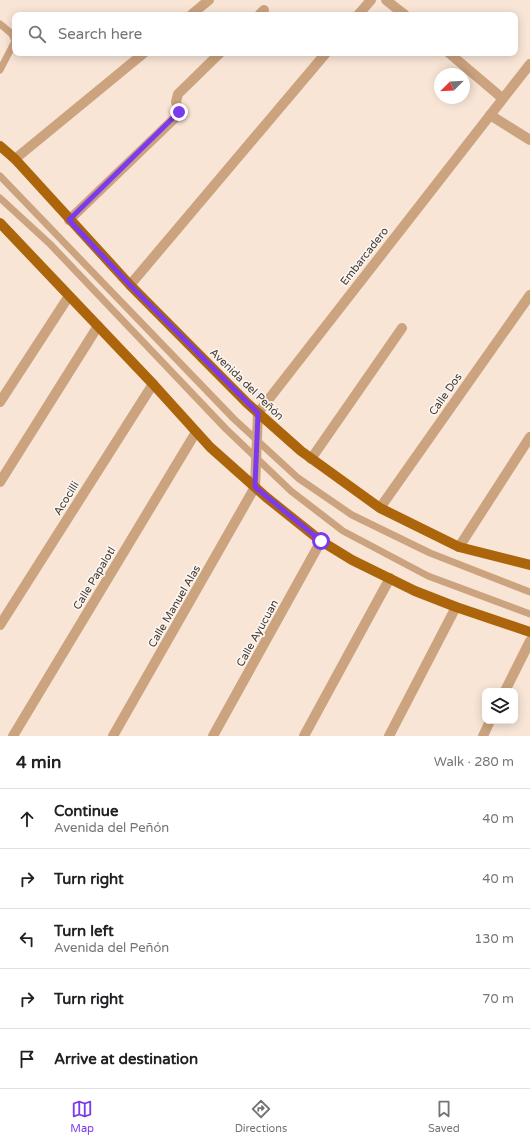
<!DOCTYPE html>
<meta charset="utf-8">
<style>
body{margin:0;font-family:"Varela Round",sans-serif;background:#f6f6f6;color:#202124}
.controls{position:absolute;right:12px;bottom:12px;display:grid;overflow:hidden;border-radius:8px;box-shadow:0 2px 10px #0003}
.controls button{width:36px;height:36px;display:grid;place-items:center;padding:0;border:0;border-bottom:1px solid #e0e0e0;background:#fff;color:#202124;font:20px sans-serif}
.compass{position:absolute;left:434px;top:68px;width:36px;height:36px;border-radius:50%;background:#fff;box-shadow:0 2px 10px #0003;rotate:246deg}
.stop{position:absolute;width:12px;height:12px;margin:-9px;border:3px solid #7c3aed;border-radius:50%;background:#fff}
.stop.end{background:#7c3aed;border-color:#fff;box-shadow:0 1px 4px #0008}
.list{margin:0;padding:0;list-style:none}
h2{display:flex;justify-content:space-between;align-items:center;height:52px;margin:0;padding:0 16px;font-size:17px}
h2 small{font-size:13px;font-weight:400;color:#757577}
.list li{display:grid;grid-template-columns:26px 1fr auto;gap:12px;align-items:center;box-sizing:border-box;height:60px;padding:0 16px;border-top:1px solid #e0e0e0}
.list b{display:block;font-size:15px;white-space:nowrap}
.list p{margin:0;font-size:13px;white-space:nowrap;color:#757577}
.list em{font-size:13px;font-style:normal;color:#757577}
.icon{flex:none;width:22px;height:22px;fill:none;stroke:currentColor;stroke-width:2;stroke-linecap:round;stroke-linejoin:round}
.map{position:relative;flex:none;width:530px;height:736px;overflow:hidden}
.search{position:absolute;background:#fff;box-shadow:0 2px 10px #0003;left:12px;right:12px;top:12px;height:44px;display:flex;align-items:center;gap:10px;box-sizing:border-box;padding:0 14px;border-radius:8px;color:#757577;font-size:15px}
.sheet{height:352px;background:#fff}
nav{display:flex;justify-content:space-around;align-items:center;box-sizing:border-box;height:56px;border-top:1px solid #e0e0e0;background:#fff;font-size:11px;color:#757577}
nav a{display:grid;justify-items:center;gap:2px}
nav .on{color:#7c3aed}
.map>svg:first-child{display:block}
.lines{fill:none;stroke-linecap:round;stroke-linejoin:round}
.service{stroke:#cba37f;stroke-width:7}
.minor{stroke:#cba37f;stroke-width:10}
.tertiary{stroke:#cba37f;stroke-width:10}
.primary{stroke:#ac650a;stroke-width:10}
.route{stroke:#7c3aed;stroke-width:5}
.labels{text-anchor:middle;stroke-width:3.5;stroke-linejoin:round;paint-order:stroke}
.street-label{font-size:11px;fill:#423b34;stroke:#fcf5ef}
</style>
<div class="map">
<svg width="530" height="736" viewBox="0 0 530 736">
<rect width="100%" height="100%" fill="#f8e5d6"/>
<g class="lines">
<path class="service" d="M0 24 12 34 15 41 0 70
M0 176 234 419 298 478 352 515 430 553 530 592
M0 198 50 244 226 429 291 491 343 531 428 576 530 614"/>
<path class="minor" d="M191 15 209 0
M259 15 264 10
M358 15 371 0
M490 115 530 140
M15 159 144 53
M69 220 177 116 179 112 176 102 178 94 220 53
M130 285 326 53
M0 402 69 296
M311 459 402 328
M0 482 98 326
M380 508 530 295
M459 547 530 437
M0 625 153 384
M505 691 530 641
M13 736 196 432
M213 736 321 541
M304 736 390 578
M389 736 456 607
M483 736 490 721"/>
<path class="tertiary" d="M386 0 405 15
M449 53 502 98
M113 736 255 487 258 413 530 64"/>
<path class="primary" d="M0 146 15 159 130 285 247 403 301 451 380 508 459 547 530 565
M0 223 153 384 210 447 266 497 321 541 352 560 415 591 456 607 530 632"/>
</g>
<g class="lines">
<path class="route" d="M179 112 69 220 130 285 258 413 255 487 321 541"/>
</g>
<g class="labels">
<g class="street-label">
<text transform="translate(364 256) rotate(-52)" y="4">Embarcadero</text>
<text transform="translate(247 384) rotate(44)" y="4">Avenida del Peñón</text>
<text transform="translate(445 394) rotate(-55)" y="4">Calle Dos</text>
<text transform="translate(66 498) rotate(-58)" y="4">Acocilli</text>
<text transform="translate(94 578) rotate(-59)" y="4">Calle Papalotl</text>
<text transform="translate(174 606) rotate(-60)" y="4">Calle Manuel Alas</text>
<text transform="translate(257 633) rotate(-61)" y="4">Calle Ayucuan</text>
</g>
</g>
</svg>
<div class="controls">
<button><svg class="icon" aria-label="layers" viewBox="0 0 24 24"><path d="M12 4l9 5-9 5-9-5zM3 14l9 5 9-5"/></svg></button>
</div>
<svg class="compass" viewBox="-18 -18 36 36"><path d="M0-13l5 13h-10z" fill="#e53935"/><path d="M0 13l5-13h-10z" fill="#757577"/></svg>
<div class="stop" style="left:321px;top:541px"></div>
<div class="stop end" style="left:179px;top:112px"></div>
<div class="search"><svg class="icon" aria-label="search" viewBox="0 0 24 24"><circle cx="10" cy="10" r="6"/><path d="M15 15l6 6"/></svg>Search here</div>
</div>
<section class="sheet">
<h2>4 min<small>Walk · 280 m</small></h2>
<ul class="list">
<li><svg class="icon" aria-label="ahead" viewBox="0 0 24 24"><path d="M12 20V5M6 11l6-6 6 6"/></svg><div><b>Continue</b><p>Avenida del Peñón</p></div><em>40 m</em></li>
<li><svg class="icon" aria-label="right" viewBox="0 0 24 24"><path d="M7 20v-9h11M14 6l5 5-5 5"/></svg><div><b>Turn right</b></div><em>40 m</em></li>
<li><svg class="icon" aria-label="left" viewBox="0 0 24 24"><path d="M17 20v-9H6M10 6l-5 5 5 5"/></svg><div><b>Turn left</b><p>Avenida del Peñón</p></div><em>130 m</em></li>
<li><svg class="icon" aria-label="right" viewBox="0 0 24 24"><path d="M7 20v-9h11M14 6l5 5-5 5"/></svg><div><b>Turn right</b></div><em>70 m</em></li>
<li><svg class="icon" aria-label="arrive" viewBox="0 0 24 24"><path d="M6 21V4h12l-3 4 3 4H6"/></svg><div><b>Arrive at destination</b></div></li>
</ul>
</section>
<nav>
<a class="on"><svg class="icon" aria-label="map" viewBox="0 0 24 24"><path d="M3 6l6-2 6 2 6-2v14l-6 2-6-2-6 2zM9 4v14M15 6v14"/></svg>Map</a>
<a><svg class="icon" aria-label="directions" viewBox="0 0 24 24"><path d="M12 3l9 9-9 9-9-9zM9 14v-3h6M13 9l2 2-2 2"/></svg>Directions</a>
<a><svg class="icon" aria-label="saved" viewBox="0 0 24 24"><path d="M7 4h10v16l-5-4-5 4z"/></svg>Saved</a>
</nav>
